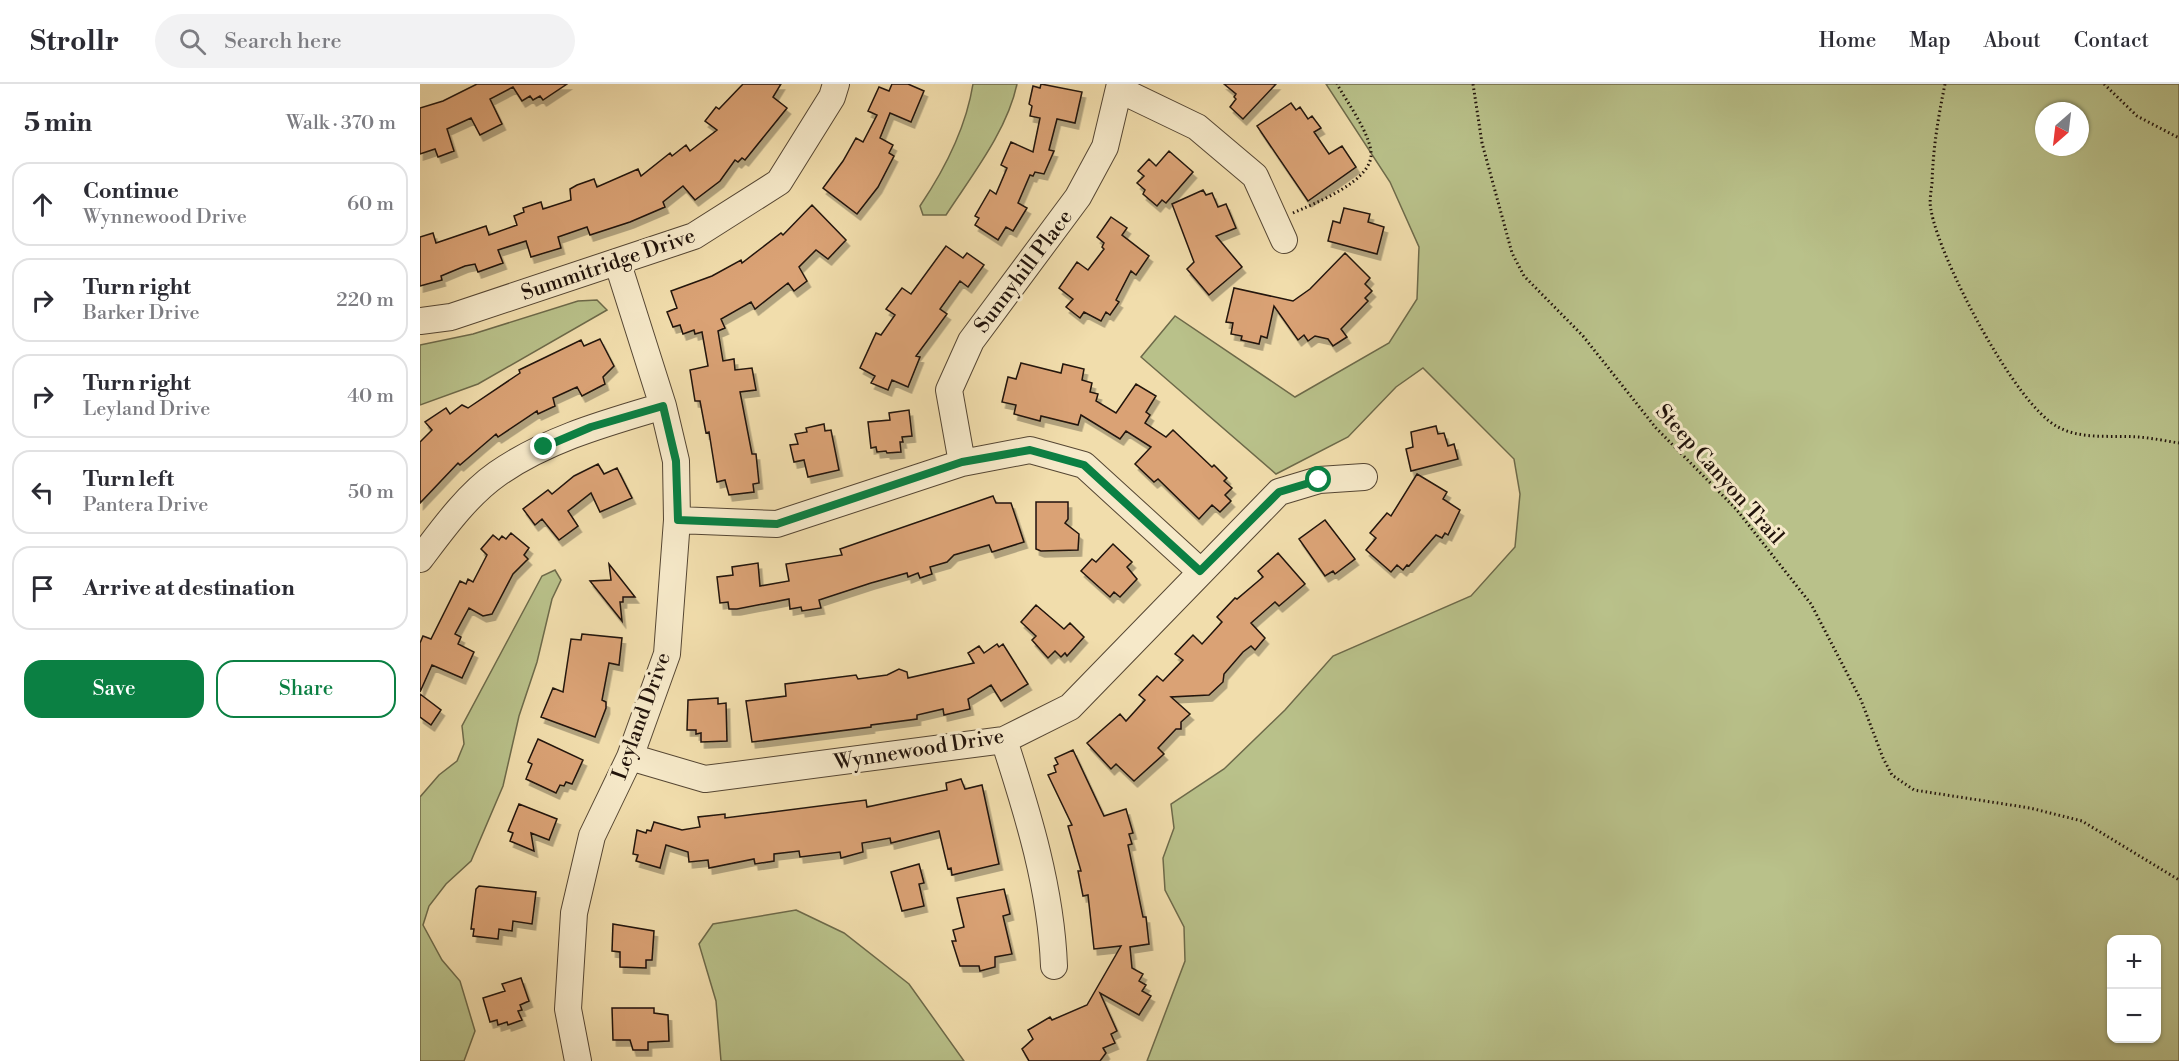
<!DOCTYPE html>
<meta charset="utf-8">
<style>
body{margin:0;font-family:"Libre Bodoni",serif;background:#f2f2f3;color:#2b2b33}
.controls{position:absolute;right:18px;bottom:18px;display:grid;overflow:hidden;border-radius:12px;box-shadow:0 2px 4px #0004}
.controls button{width:54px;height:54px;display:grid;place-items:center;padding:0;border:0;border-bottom:2px solid #e1e1e2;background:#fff;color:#2b2b33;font:30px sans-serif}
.compass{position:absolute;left:1615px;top:18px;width:54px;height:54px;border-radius:50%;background:#fff;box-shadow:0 2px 4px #0004;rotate:208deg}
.stop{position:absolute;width:18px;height:18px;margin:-14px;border:4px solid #0b8043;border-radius:50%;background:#fff}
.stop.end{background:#0b8043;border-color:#fff;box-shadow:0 2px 6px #0008}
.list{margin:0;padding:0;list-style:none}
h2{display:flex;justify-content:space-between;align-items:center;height:78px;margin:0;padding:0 24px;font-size:26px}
h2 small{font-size:20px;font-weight:400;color:#7c7c81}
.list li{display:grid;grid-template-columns:39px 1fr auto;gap:18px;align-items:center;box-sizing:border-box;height:84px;margin:0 12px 12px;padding:0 12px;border:2px solid #e1e1e2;border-radius:18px}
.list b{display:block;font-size:22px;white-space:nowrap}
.list p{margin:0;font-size:20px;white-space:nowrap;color:#7c7c81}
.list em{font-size:20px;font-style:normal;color:#7c7c81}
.actions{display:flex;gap:12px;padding:18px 24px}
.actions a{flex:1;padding:14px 0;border:2px solid #0b8043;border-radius:18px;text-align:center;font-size:21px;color:#0b8043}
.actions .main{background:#0b8043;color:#fff}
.icon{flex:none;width:33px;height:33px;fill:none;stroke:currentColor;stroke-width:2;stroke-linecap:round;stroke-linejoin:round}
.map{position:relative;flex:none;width:1759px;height:977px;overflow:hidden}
header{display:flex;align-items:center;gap:36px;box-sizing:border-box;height:84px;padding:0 30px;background:#fff;border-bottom:2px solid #e1e1e2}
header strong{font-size:28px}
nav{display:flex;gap:33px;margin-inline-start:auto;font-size:21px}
.search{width:420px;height:54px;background:#f2f2f3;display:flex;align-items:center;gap:15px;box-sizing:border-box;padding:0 21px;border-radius:33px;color:#7c7c81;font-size:22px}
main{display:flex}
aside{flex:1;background:#fff}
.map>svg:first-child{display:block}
.green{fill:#b9c18a;stroke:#6d6a4a;stroke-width:1.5;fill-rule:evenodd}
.building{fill:#daa274;stroke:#21130b;stroke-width:1.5;filter:url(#shadow)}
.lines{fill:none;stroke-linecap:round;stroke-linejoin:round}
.minor-casing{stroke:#554633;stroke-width:28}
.path{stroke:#21130b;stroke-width:3;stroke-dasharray:1.5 3;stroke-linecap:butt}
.minor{stroke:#f6e9c9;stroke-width:26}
.route{stroke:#0b8043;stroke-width:8}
.labels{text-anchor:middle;stroke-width:6;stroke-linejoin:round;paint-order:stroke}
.street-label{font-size:21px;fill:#21130b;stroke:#f6e9c9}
</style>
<header>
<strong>Strollr</strong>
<div class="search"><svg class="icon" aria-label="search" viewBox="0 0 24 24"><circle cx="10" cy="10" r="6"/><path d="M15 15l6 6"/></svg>Search here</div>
<nav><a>Home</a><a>Map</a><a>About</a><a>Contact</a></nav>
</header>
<main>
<aside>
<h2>5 min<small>Walk · 370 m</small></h2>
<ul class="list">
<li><svg class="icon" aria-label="ahead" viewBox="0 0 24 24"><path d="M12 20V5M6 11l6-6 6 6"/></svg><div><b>Continue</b><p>Wynnewood Drive</p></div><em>60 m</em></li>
<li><svg class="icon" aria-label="right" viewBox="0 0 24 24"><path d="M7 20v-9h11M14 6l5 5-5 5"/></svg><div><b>Turn right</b><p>Barker Drive</p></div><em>220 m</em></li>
<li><svg class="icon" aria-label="right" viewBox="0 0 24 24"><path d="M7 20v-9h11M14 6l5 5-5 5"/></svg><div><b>Turn right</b><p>Leyland Drive</p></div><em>40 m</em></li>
<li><svg class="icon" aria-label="left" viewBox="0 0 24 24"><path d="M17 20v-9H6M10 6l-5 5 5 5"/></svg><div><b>Turn left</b><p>Pantera Drive</p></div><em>50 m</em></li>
<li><svg class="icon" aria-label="arrive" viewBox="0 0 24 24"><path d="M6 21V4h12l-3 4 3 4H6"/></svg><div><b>Arrive at destination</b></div></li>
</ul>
<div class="actions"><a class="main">Save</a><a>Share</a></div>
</aside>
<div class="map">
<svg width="1759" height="977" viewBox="0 0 1759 977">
<defs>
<filter id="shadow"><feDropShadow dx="3.5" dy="6" stdDeviation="0" flood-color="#0004"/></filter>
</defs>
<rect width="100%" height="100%" fill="#f1ddac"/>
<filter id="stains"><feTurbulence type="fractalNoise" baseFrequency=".00333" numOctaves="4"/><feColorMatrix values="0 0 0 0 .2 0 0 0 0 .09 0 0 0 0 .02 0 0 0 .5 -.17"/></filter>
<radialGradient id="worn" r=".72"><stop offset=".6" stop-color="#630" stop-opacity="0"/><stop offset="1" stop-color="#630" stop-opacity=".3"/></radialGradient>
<path class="green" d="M553 0H597C587 47 552 91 526 131H503L500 122C525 85 546 44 553 0Z
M906 0H1759V977H727L765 877 764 843 745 806 743 774 754 744 751 720 804 685 865 626 913 572 1051 512 1095 463 1100 410 1094 375 1003 284 976 303 928 353 856 390 721 273 755 232 875 313 969 259 997 215 999 163 970 98ZM1624 27H1660V63H1624ZM1692 856H1736V954H1692Z
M177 216 187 226 58 300 0 321V261L53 250 158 217Z
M135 486 141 496 132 515 117 578 99 632 83 702 51 777 26 800 9 822 3 841 22 876 40 897 55 947 44 977H0V713L19 691 37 677 44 660 42 642 122 492Z
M376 826 424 849 489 900 544 977H301L296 917 279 860 293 840Z"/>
<path class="building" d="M57 0H147L123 16 120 12 113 16 110 12 102 17 93 3 70 15 82 40 60 51 51 34 27 45 34 67 18 73 15 65 0 70V24L23 17Z
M323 0H361L353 13 367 24 325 76 322 74 318 78 315 76 300 97 275 116 263 102 243 118 245 123 210 138 170 151 167 143 138 153 141 164 111 173 106 157 78 166 83 179 58 188 55 180 45 182 21 192 22 196 0 202V153L13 149 16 159 66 142 69 151 97 141 94 132 104 128 103 124 121 118 123 125 151 116 150 105 157 101 174 95 177 103 218 85 221 92 250 69 252 72 266 61 270 67 297 46 285 37 296 23 299 25Z
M472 0H488L504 7 491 38 470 29 460 54 473 61 469 69 474 72 458 103 437 130 403 104 423 77 436 54 443 58 457 31 448 27 459 3 469 7Z
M621 0 662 8 655 39 637 35 629 66 634 67 624 90 615 88 613 92 610 91 598 119 607 124 593 147 586 143 578 156 555 141 559 134 555 132 570 106 576 110 587 84 581 81 591 58 613 68 620 34 610 32 612 22 609 20 613 2 620 4Z
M804 0H856L823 35 810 23 816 15 814 13 816 10Z
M871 19 876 26 880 23 888 35 892 32 901 44 894 48 909 70 922 62 936 83 888 117 837 42Z
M749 67 773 88 746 119 742 116 737 122 723 110 725 106 717 99 724 92 718 87 729 75 736 82Z
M783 106 786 111 792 109 798 123 806 120 816 144 796 152 822 183 789 211 767 185 774 178 752 120Z
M392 121 426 156 408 175 396 166 379 183 387 197 374 207 368 199 335 225 331 218 301 235 305 244 298 247 303 277 314 275 315 286 332 284 336 306 320 308 332 370H336L339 399 333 400 334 408 309 411 305 396 297 398 289 348 286 349 280 317H275L270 286 288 282 282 248 275 250 274 246 263 250 260 241 253 243 247 228 257 224 251 207 292 192 321 176 322 179 361 149 363 151Z
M924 124 950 130 948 138 964 143 957 170 908 157 913 137 920 139Z
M691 133 707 144 702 151 729 172 716 191 711 187 696 216 699 218 690 231 686 228 681 237 664 228 660 234 646 223 653 215 639 204 657 178 668 186 684 165 682 163 684 159 677 153Z
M526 162 543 174 547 169 564 181 548 203 540 197 520 225 527 230 496 272 500 273 488 303 472 296 468 306 451 299 455 292 440 284 456 249 461 251 475 231 466 225 482 204 491 210Z
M925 169 950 194 945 200 952 207 945 214 948 217 921 245 927 253 913 262 908 255 895 252 888 257 884 251 878 256 854 222 847 254 841 252 839 260 821 256 822 252 811 250 813 239 806 238 814 204 873 217 890 205Z
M180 255 194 282 183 293 185 300 162 312 157 303 133 314 135 322 118 330 117 327 78 353 76 350 40 381 38 379 0 419V358L12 346 5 338 26 324 30 330 42 321 48 324 100 289 99 286 126 273 161 256 164 262Z
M601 279 641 289 643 280 664 285 662 296 672 299 670 308 678 310 676 317 696 329 716 300 736 312 726 328 730 331 725 339 746 353 753 346 792 383 794 381 807 394 804 397 812 404 805 411 811 417 800 428 792 421 779 435 738 395 734 398 715 380 731 363 706 347 700 355 661 331 658 341 621 332 620 337 594 330 596 321 582 318 588 293 596 295Z
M489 326 492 352 482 353 483 358H480L481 368 467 369 466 367 457 368 456 363 451 364 448 338 470 336 469 329Z
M404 340 405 347 411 346 419 386 388 393 384 376 374 378 370 361 378 360 375 350 387 348 386 344Z
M1016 342 1018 350 1024 349 1028 362 1034 360 1038 375 991 387 986 365 993 363 991 348Z
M178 380 184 390 197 384 212 414 180 428 171 409 148 427 158 442 139 456 122 435 115 441 103 425 128 406 132 410 154 392Z
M997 390 1027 408 1023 415 1040 426 1028 451 1025 449 1022 454 1016 451 989 482 987 481 983 486 977 481 971 488 946 466 956 454 950 449 967 429 971 432Z
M573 412 576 419H591L604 458 572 468 569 461 534 471 527 478 510 483 512 490 500 494 498 489 488 493 487 489 451 499 399 516 401 524 382 527 381 523 370 525 369 515 317 525H309L308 518 300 519 297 493 313 491 312 483 338 479 340 502 369 497 366 480 422 471 420 465Z
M616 418H648V435L645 439 659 450 658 466 621 467 616 465Z
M905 436 935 475 915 490 913 487 905 492 879 455Z
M91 449 109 464 104 471 108 475 93 490 72 530 63 532 49 524 35 550 41 553 38 560 54 568 42 594 12 581 0 608V559L3 552 11 555 40 497 46 500 48 495 53 498 67 471 61 465 73 451 79 456 82 452 86 455Z
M693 460 712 478 707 483 717 495 700 513 694 508 690 513 661 487 672 475 676 478Z
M858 469 885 500 859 522 855 518 831 539 845 554 835 566 831 562 823 568 804 590 803 598 789 611 751 613 770 630 761 638V645H756L738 664 744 670 714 697 696 680 691 685 667 659 700 630 706 637 725 616 719 611 737 592 743 597 763 576 755 570 773 551 782 560 802 538 797 533 815 514 817 515 843 493 838 487Z
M189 480 215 513H203V518H200L202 537 170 497 191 496Z
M616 521 644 545 650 539 664 553 647 572 645 569 641 573 635 567 628 574 612 556 616 552 601 538Z
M162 550 202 554 199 581 189 579 182 616 186 618V624L175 653 121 633 133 604 143 608 151 555 161 556Z
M577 560 579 563 583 560 608 600 581 617 571 601 548 615 550 625 524 631 523 625 497 631V635L451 641V643L332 658 326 617 366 612 365 600 436 591 438 595 467 591 479 585 487 588 488 594 554 579 548 569 559 562 564 569Z
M0 610 21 626 11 641 0 633Z
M298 614V620L306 619 307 657 281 658V649L276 650V646H267L268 616Z
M118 655 163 676 152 700 146 698 144 702 140 701 136 709 106 695 112 680 108 678Z
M653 666 684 732 706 725 713 749 709 750 712 760 708 761 723 833H726L729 860 710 863 712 884 723 890 719 897 726 901 722 907 731 912 719 931 680 909 697 947 691 950 695 959 683 964 686 969 680 977H609L602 965 613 955 608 946 630 933 632 936 667 921 701 862 674 865 668 811 663 812 658 787H661L648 742 652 741 628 691 636 688 634 682 638 680 635 674Z
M541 695 545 705 562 701 579 780 532 791 531 784 528 785 519 747 471 759 470 754 442 759 443 768 421 774 420 768 380 773 379 767 354 770V777L335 780 334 775 289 784 288 776 269 778 268 768 246 761 240 784 216 777 218 771 213 770 217 746 226 749 227 746 231 747 234 738 262 746 280 743 278 733 305 730V734L446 716 447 723 527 706 526 699Z
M99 720 137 735 129 756 111 749 114 767 90 757 93 749 88 747Z
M499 780 504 799 499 800 504 822 482 827 471 788Z
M59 802 116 808 112 840 93 837 92 847 79 845 78 855 53 852 54 845H51L56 805Z
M584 805 590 830 583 832 592 870 575 873V883L560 887 559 882H540L532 857H536L533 846 544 843 537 814Z
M193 840 234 847 232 876H226V884L200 883V868L192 867Z
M101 894 109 917 100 921 102 926 98 927 102 936 88 941 87 938 78 941 77 936 70 938 63 914 85 907 82 900Z
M192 924H234V929L248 931 249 957 228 958V966H213L210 956H193Z"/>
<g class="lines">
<g class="minor-casing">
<path id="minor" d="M700 6 777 43 835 92 864 156
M0 237 31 233 274 152 359 98 412 13 416 0
M542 379 529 306 551 257 658 113 685 63 700 0
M257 436 357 440 542 379 610 366 664 381 780 487
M0 475C22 446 47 411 77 390 127 355 186 339 243 322
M584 656C608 730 631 804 634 882
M210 673 285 695 584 656 650 623 859 408 899 396 944 393
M158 977 148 925 154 829 172 752 210 673 247 570 257 436 256 377 243 322 198 180"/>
</g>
<path class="path" d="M1053 0 1062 59 1092 169 1104 192 1163 252 1236 344 1316 425 1391 520 1441 616 1463 674 1472 691 1494 706 1610 724 1662 737 1759 796
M1525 0C1518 34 1513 65 1512 99 1511 108 1509 118 1511 126 1519 174 1595 321 1638 343 1662 356 1692 351 1718 353 1732 354 1746 357 1759 359
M1684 0 1717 32 1759 54
M873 129C895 119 954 97 951 68 949 48 927 18 917 0"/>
<use href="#minor" class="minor"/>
</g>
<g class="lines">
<path class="route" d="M124 363 171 343 243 322 256 377 258 436 357 440 542 378 610 366 664 381 780 487 859 408 899 396"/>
</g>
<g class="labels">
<g class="street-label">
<text transform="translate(188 180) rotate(-19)" y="7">Summitridge Drive</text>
<text transform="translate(603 187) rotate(-53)" y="7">Sunnyhill Place</text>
<text transform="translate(1300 390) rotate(48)" y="7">Steep Canyon Trail</text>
<text transform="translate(221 632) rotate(-70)" y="7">Leyland Drive</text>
<text transform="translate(499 665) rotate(-9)" y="7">Wynnewood Drive</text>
</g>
</g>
<rect width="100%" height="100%" filter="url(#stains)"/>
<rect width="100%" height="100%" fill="url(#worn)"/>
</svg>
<div class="controls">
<button>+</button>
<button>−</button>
</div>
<svg class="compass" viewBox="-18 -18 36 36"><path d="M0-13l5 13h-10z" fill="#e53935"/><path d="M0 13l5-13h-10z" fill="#7c7c81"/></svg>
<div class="stop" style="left:899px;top:396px"></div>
<div class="stop end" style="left:124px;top:363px"></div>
</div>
</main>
